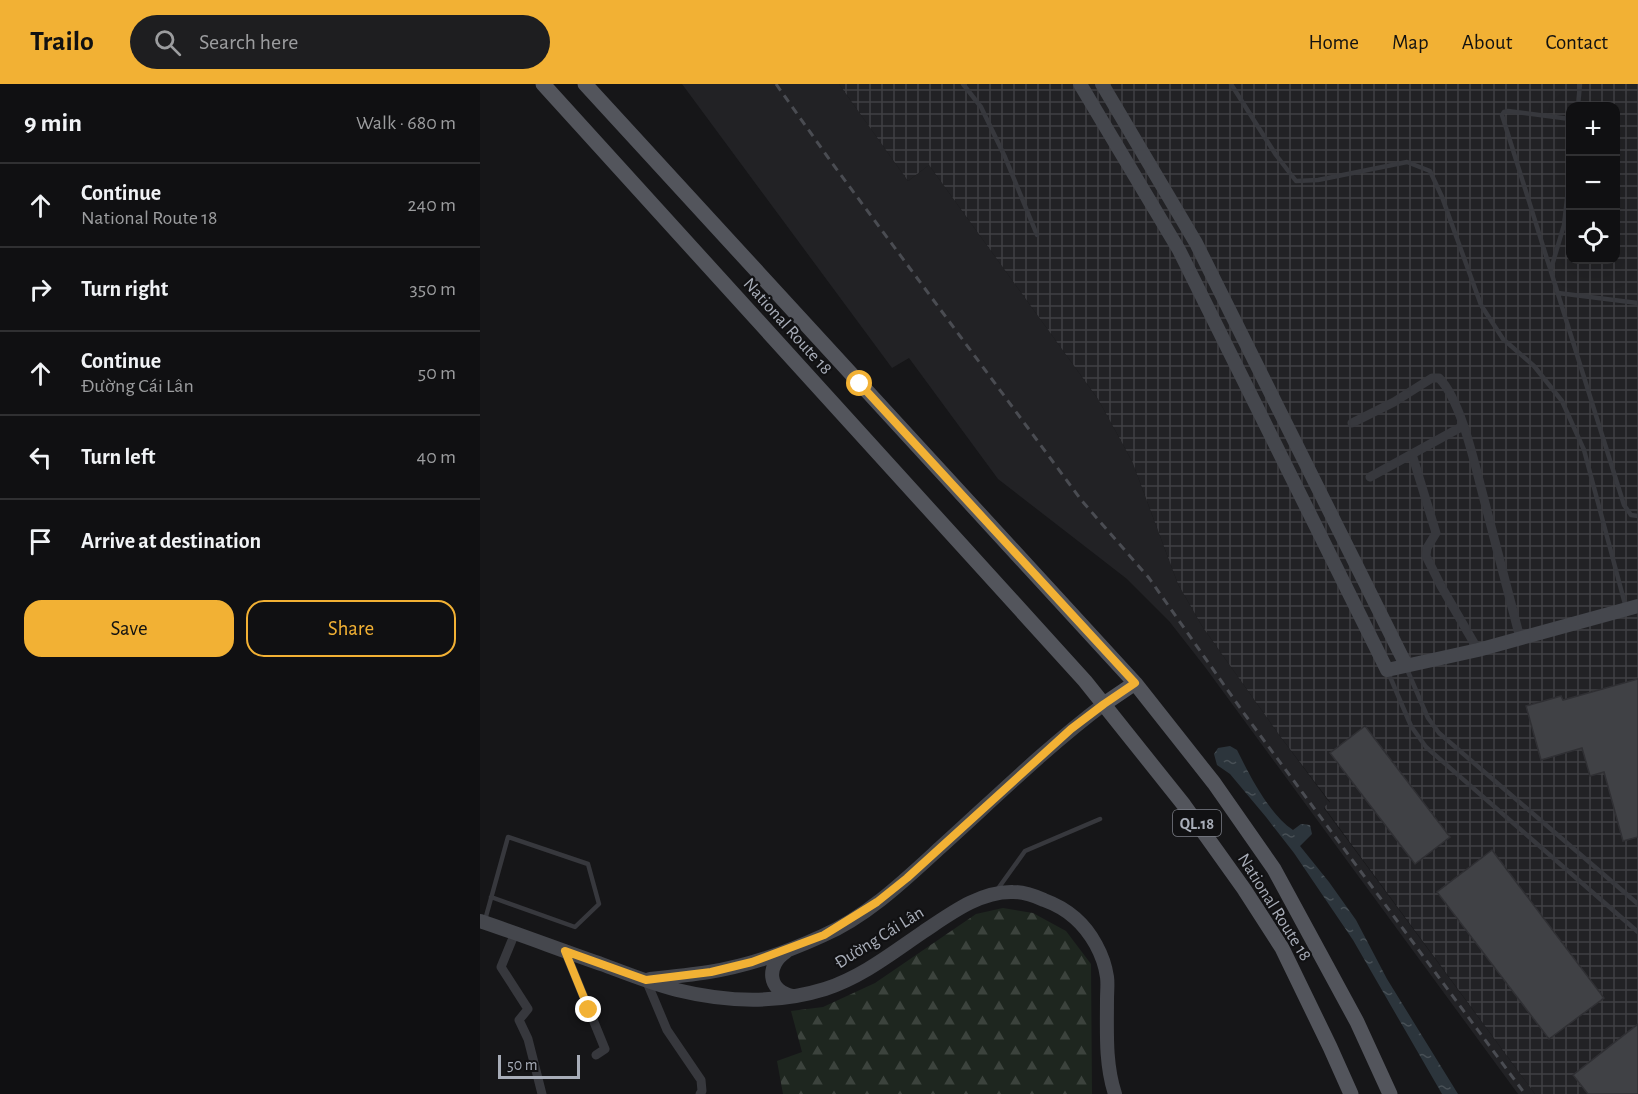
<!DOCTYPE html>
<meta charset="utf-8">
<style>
body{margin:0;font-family:"Alegreya Sans",sans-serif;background:#1e1e20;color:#f1f3f6}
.controls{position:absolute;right:18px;top:18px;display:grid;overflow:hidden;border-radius:12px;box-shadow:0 6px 24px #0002}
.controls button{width:54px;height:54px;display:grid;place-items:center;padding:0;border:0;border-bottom:2px solid #303032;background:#101012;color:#f1f3f6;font:30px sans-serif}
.scale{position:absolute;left:18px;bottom:15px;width:82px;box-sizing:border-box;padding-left:6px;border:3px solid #a8adb8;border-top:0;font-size:16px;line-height:21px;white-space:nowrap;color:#a8adb8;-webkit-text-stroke:4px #111113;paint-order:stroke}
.stop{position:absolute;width:18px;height:18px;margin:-14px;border:4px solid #f2b134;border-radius:50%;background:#fff}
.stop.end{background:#f2b134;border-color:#fff;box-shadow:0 2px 6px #0008}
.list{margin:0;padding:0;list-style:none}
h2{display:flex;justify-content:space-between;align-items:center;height:78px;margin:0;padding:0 24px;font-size:26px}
h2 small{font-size:20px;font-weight:400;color:#9c9d9f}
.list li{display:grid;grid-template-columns:39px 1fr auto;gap:18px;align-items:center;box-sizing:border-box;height:84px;padding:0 24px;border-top:2px solid #303032}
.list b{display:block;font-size:22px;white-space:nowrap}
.list p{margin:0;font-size:20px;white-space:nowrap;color:#9c9d9f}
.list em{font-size:20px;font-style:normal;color:#9c9d9f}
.actions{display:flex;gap:12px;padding:18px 24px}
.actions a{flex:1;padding:14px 0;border:2px solid #f2b134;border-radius:18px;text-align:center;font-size:21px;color:#f2b134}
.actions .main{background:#f2b134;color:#111}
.icon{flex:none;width:33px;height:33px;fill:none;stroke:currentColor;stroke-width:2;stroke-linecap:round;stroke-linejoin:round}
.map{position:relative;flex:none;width:1158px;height:1010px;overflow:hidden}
header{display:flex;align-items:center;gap:36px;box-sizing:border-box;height:84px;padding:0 30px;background:#f2b134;color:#111}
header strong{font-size:28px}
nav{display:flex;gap:33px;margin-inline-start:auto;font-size:21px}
.search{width:420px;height:54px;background:#1e1e20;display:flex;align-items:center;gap:15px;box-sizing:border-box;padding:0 21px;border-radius:33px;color:#9c9d9f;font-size:22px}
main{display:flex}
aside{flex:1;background:#101012}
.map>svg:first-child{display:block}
.built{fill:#222225}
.industrial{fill:url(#industrial-grid);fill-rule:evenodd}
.forest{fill:url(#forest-firs)}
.water{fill:url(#water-ripples)}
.building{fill:#404145;stroke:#303034;stroke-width:1.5}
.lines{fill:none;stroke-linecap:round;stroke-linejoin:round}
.lane{stroke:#37383d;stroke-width:4.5}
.street{stroke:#37383d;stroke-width:9}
.secondary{stroke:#45474d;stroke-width:14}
.primary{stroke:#53555c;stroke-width:15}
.rail{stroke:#4a4c52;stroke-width:3;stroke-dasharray:8 6;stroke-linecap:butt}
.route{stroke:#f2b134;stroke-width:8}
.labels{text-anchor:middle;stroke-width:4.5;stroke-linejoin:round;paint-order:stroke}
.shield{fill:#111113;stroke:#7b7e86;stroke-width:1.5}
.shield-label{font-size:16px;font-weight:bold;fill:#a8adb8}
.street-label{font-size:18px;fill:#a8adb8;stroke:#111113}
</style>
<header>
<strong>Trailo</strong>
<div class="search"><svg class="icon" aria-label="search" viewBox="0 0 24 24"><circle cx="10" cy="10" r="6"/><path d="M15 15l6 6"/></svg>Search here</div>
<nav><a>Home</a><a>Map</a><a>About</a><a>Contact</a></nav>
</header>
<main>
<aside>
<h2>9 min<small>Walk · 680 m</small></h2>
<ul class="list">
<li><svg class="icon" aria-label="ahead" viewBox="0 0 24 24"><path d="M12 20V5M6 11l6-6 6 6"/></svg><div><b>Continue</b><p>National Route 18</p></div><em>240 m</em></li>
<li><svg class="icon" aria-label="right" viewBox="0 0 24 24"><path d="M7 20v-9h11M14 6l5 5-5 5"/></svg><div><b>Turn right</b></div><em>350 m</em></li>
<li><svg class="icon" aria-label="ahead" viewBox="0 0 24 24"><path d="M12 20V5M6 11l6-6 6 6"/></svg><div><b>Continue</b><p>Đường Cái Lân</p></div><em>50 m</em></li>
<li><svg class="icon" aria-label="left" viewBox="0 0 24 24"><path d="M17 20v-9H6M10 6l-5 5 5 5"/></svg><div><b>Turn left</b></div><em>40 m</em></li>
<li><svg class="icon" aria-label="arrive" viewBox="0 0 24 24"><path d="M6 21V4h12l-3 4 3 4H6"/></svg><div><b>Arrive at destination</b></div></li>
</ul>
<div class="actions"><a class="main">Save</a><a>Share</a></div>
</aside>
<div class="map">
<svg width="1158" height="1010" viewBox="0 0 1158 1010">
<defs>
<pattern id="industrial-grid" width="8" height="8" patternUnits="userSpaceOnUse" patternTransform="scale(1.5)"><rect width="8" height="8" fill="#222225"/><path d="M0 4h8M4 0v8" fill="none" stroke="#3f3f43"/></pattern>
<pattern id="forest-firs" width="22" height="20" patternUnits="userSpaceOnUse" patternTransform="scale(1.5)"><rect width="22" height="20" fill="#1e261f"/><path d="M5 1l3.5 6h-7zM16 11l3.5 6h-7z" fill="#3c433d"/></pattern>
<pattern id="water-ripples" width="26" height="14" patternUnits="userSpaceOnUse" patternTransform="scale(1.5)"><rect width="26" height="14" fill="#2c353c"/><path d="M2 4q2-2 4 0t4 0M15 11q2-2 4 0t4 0" fill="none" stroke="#485056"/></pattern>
</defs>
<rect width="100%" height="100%" fill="#161618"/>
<path class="built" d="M202 0H359L428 97 449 81 618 315 652 377 698 500 722 542 800 652 850 719 844 724 1055 1010H1038L725 583 689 537 647 495 518 395 429 274 412 284Z"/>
<path class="industrial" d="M359 0H1158V1010H1055L844 723 850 718 800 652 722 542 698 500 652 377 618 315 449 81 428 97ZM1090 22H1136V176H1090Z"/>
<path class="forest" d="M523 824 553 829 586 847 611 880 612 1010H303L297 977 322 968 311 927 343 923 395 899 496 830Z"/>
<path class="water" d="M750 662 757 666C770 692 789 730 813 746L821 740 830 741 832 750 820 762 849 798 876 836 907 895 978 1010H962L873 856 814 769 786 733 750 690 737 681 734 670 738 664Z"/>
<path class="building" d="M1158 595V753L1143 757 1124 688 1110 692 1102 664 1061 676 1046 622 1081 612 1083 616Z
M885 642 970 753 935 780 850 669Z
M1012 766 1124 914 1069 955 957 808Z
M1158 940V1010H1108L1093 991Z"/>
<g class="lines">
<path class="lane" d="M483 0 501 23 525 73 557 151
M751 0 796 71 816 97 838 96 927 78 950 87 962 113 1001 221 1023 255 1054 282 1082 317 1104 366 1146 524
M1098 22 1100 0
M1090 35 1028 27 1024 28 1022 31 1144 421 1151 431 1158 432
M1071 185 1084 141 1090 88
M1078 209 1158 219
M926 583 948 634 959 649 1158 820
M908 588 931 642 946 663 1158 848
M517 806 545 767 620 735
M5 836 28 753 108 780 119 820 95 843 11 813"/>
<path class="street" d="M872 339 914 318 952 294H959C982 317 996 386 1005 419 1017 464 1028 509 1040 554
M932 370 956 449 947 464 946 472 961 502 998 566
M890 393 983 342
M35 849 21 883 48 925 39 936 48 955 62 1010
M85 867 125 965 116 971
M166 896 187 946 221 996 222 1007 220 1010"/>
<path class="secondary" d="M600 0 699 166 907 586 998 566 1158 522
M622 0 716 159 926 581
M0 837C42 851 83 867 124 881 148 890 173 900 197 906 246 918 297 920 345 905 382 893 412 869 443 848 470 830 500 807 533 808 543 808 555 812 564 816 575 820 586 826 595 834 611 848 624 871 627 893 628 900 627 908 627 915 627 947 625 980 635 1010
M306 868C286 881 287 907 313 912
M170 895C190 893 210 891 229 888 267 882 307 868 342 852 388 832 426 795 462 762 515 714 567 663 624 620"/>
<path class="primary" d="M63 0 605 597 704 721 764 805 802 864 850 963 871 1010
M105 0 655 599 734 699 794 785 877 938 910 1010
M624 620 655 599"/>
<path class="rail" d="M296 0 352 79 602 417 669 494 763 628 1045 1010"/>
</g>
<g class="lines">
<path class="route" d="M109 926 85 867 166 896 231 888 272 878 344 851 397 818 427 794 591 645 624 620 655 599 380 300"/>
</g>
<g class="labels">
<rect class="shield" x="693" y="726" width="48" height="26" rx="4.5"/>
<g class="shield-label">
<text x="717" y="745">QL.18</text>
</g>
<g class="street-label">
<text transform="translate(308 242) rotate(48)" y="6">National Route 18</text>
<text transform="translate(795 823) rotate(58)" y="6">National Route 18</text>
<text transform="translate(399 853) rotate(-32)" y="6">Đường Cái Lân</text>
</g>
</g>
</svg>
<div class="controls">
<button>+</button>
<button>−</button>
<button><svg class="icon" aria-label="locate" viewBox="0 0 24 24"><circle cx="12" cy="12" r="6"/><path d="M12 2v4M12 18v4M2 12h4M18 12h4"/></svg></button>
</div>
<div class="scale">50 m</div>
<div class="stop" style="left:380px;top:300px"></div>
<div class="stop end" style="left:109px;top:926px"></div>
</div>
</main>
